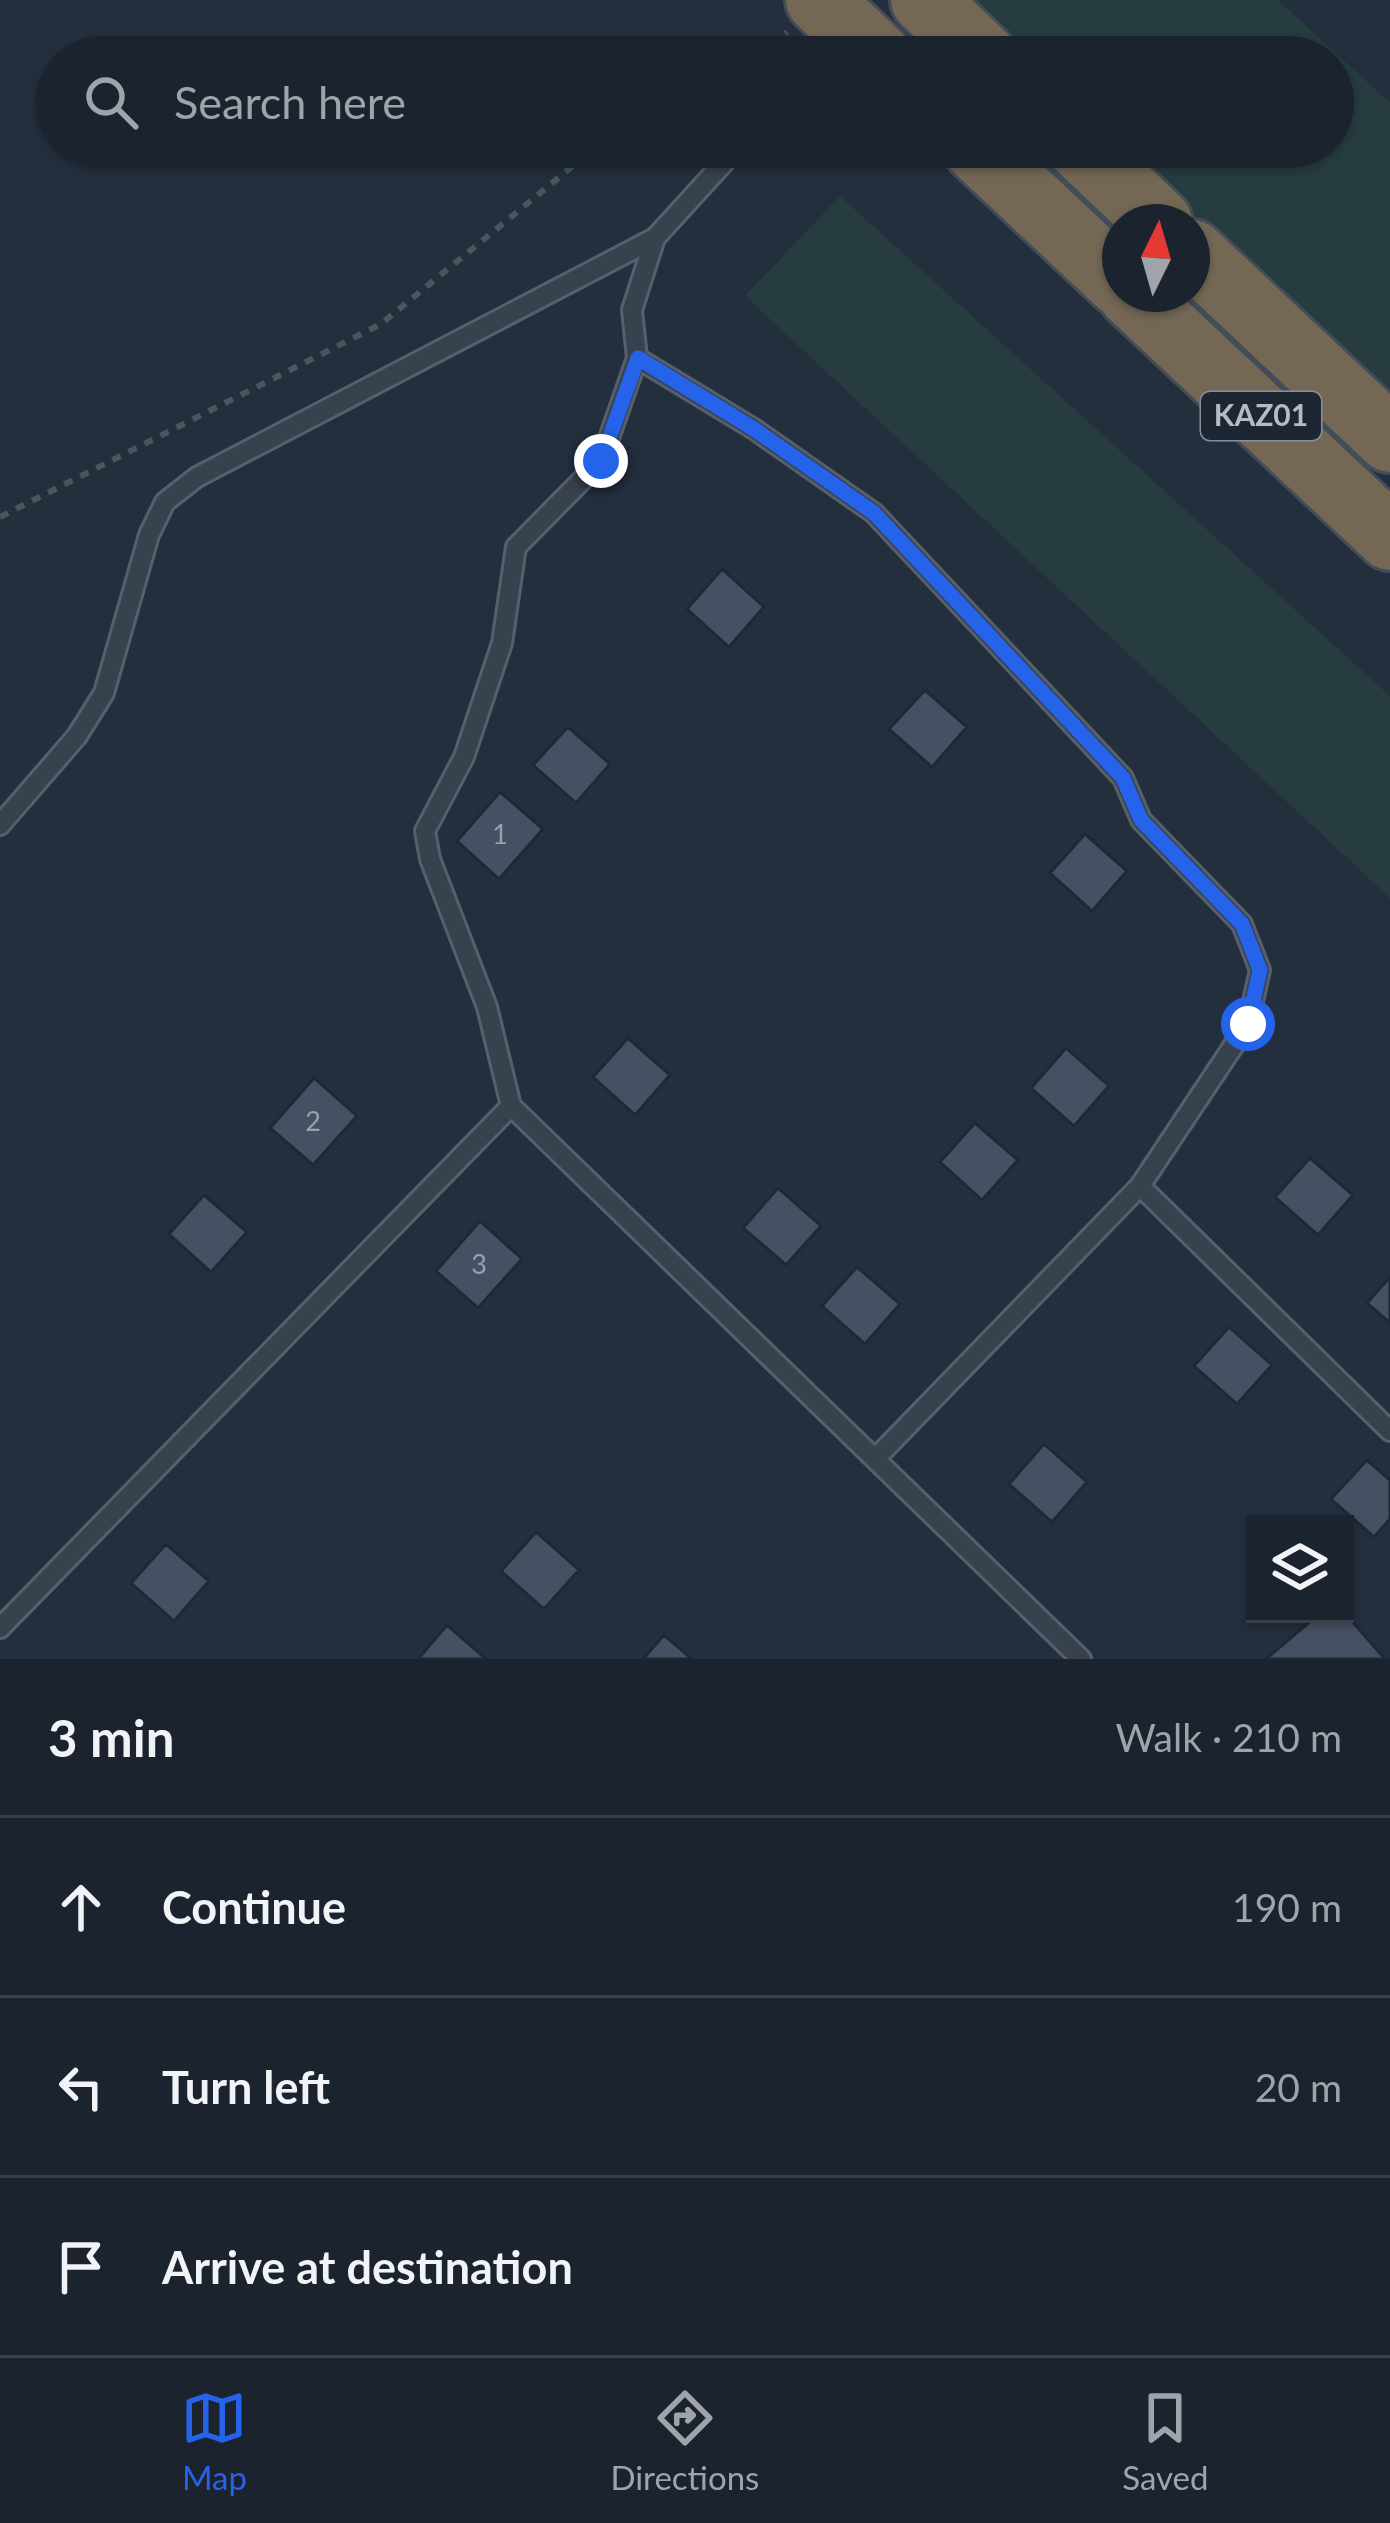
<!DOCTYPE html>
<meta charset="utf-8">
<style>
body{margin:0;font-family:Lato,sans-serif;background:#242b36;color:#f1f3f6}
.controls{position:absolute;right:36px;bottom:36px;display:grid;overflow:hidden;border-radius:0px;box-shadow:0 3px 9px #0004}
.controls button{width:108px;height:108px;display:grid;place-items:center;padding:0;border:0;border-bottom:3px solid #39404a;background:#1b232e;color:#f1f3f6;font:60px sans-serif}
.compass{position:absolute;left:1102px;top:204px;width:108px;height:108px;border-radius:50%;background:#1b232e;box-shadow:0 3px 9px #0004;rotate:5deg}
.stop{position:absolute;width:36px;height:36px;margin:-27px;border:9px solid #2563eb;border-radius:50%;background:#fff}
.stop.end{background:#2563eb;border-color:#fff;box-shadow:0 3px 12px #0008}
.list{margin:0;padding:0;list-style:none}
h2{display:flex;justify-content:space-between;align-items:center;height:156px;margin:0;padding:0 48px;font-size:51px}
h2 small{font-size:39px;font-weight:400;color:#a0a4aa}
.list li{display:grid;grid-template-columns:78px 1fr auto;gap:36px;align-items:center;box-sizing:border-box;height:180px;padding:0 48px;border-top:3px solid #39404a}
.list b{display:block;font-size:45px;white-space:nowrap}
.list em{font-size:39px;font-style:normal;color:#a0a4aa}
.icon{flex:none;width:66px;height:66px;fill:none;stroke:currentColor;stroke-width:2;stroke-linecap:round;stroke-linejoin:round}
.map{position:relative;flex:none;width:1390px;height:1659px;overflow:hidden}
.search{position:absolute;background:#1b232e;box-shadow:0 3px 9px #0004;left:36px;right:36px;top:36px;height:132px;display:flex;align-items:center;gap:30px;box-sizing:border-box;padding:0 42px;border-radius:66px;color:#a0a4aa;font-size:45px}
.sheet{height:696px;background:#1b232e}
nav{display:flex;justify-content:space-around;align-items:center;box-sizing:border-box;height:168px;border-top:3px solid #39404a;background:#1b232e;font-size:33px;color:#a0a4aa}
nav a{display:grid;justify-items:center;gap:6px}
nav .on{color:#2563eb}
.map>svg:first-child{display:block}
.green{fill:#263c3f}
.building{fill:#455162;stroke:#1f2835;stroke-width:3}
.lines{fill:none;stroke-linecap:round;stroke-linejoin:round}
.lane-casing{stroke:#565f6c;stroke-width:24}
.highway-casing{stroke:#434c59;stroke-width:72}
.path{stroke:#44595c;stroke-width:6;stroke-dasharray:9 9;stroke-linecap:butt}
.lane{stroke:#38414e;stroke-width:18}
.highway{stroke:#746855;stroke-width:66}
.route{stroke:#2563eb;stroke-width:15}
.labels{text-anchor:middle;stroke-width:12;stroke-linejoin:round;paint-order:stroke}
.number-label{font-size:27px;fill:#98a1af}
.shield{fill:#1d2633;stroke:#878f9c;stroke-width:3}
.shield-label{font-size:30px;font-weight:bold;fill:#b4bcc9}
</style>
<div class="map">
<svg width="1390" height="1659" viewBox="0 0 1390 1659">
<rect width="100%" height="100%" fill="#242f3e"/>
<path class="green" d="M963 0H1278L1390 103V400L1120 147H1333V57H1023Z
M840 196 1390 696V898L745 296Z"/>
<path class="building" d="M722 569 764 607 729 647 687 609Z
M925 690 967 727 932 767 889 729Z
M568 727 610 764 576 803 533 765Z
M500 792 543 829 499 879 457 841Z
M1085 834 1127 871 1092 911 1050 873Z
M628 1038 670 1075 635 1115 593 1077Z
M1066 1048 1109 1086 1074 1126 1031 1088Z
M314 1078 357 1116 313 1165 270 1128Z
M975 1123 1018 1160 982 1200 940 1162Z
M1310 1158 1353 1195 1318 1235 1275 1197Z
M778 1188 821 1226 786 1265 743 1228Z
M204 1195 247 1232 211 1272 169 1234Z
M480 1221 522 1259 478 1308 436 1271Z
M857 1267 900 1304 865 1344 822 1306Z
M1390 1277V1323L1367 1303Z
M1229 1327 1272 1365 1237 1404 1194 1366Z
M1044 1444 1087 1482 1052 1522 1009 1484Z
M1367 1460 1390 1480V1519L1374 1537 1331 1499Z
M536 1532 579 1570 544 1609 501 1571Z
M166 1544 209 1581 174 1621 131 1583Z
M1345 1613 1385 1659H1266L1319 1614Z
M447 1625 486 1659H418Z
M664 1635 692 1659H643Z"/>
<g class="lines">
<g class="lane-casing">
<path id="lane" d="M637 358 754 429 874 513 1123 778 1141 820 1242 924 1260 970 1248 1024 1140 1186 875 1459
M0 825 77 736 104 693 149 535 165 502 197 477 655 238 738 147
M511 1106 1081 1659
M1140 1186 1390 1431
M0 1628 511 1106 487 1007 430 859 425 831 464 757 502 643 516 547 601 461 637 358 632 310 655 238"/>
</g>
<g class="highway-casing">
<path id="highway" d="M819 0 879 57
M924 0 984 57
M975 147 1120 283
M1080 147 1159 222
M1192 253 1390 439
M1131 294 1390 537"/>
</g>
<path class="path" d="M758 57 787 32
M0 517 381 324 596 147"/>
<use href="#lane" class="lane"/>
<use href="#highway" class="highway"/>
</g>
<g class="lines">
<path class="route" d="M601 461 638 358 754 429 874 513 1123 778 1141 820 1242 924 1260 970 1248 1024"/>
</g>
<g class="labels">
<g class="number-label">
<text x="500" y="844">1</text>
<text x="313" y="1131">2</text>
<text x="479" y="1274">3</text>
</g>
<rect class="shield" x="1201" y="392" width="120" height="48" rx="9"/>
<g class="shield-label">
<text x="1261" y="426">KАZ01</text>
</g>
</g>
</svg>
<div class="controls">
<button><svg class="icon" aria-label="layers" viewBox="0 0 24 24"><path d="M12 4l9 5-9 5-9-5zM3 14l9 5 9-5"/></svg></button>
</div>
<svg class="compass" viewBox="-18 -18 36 36"><path d="M0-13l5 13h-10z" fill="#e53935"/><path d="M0 13l5-13h-10z" fill="#a0a4aa"/></svg>
<div class="stop" style="left:1248px;top:1024px"></div>
<div class="stop end" style="left:601px;top:461px"></div>
<div class="search"><svg class="icon" aria-label="search" viewBox="0 0 24 24"><circle cx="10" cy="10" r="6"/><path d="M15 15l6 6"/></svg>Search here</div>
</div>
<section class="sheet">
<h2>3 min<small>Walk · 210 m</small></h2>
<ul class="list">
<li><svg class="icon" aria-label="ahead" viewBox="0 0 24 24"><path d="M12 20V5M6 11l6-6 6 6"/></svg><div><b>Continue</b></div><em>190 m</em></li>
<li><svg class="icon" aria-label="left" viewBox="0 0 24 24"><path d="M17 20v-9H6M10 6l-5 5 5 5"/></svg><div><b>Turn left</b></div><em>20 m</em></li>
<li><svg class="icon" aria-label="arrive" viewBox="0 0 24 24"><path d="M6 21V4h12l-3 4 3 4H6"/></svg><div><b>Arrive at destination</b></div></li>
</ul>
</section>
<nav>
<a class="on"><svg class="icon" aria-label="map" viewBox="0 0 24 24"><path d="M3 6l6-2 6 2 6-2v14l-6 2-6-2-6 2zM9 4v14M15 6v14"/></svg>Map</a>
<a><svg class="icon" aria-label="directions" viewBox="0 0 24 24"><path d="M12 3l9 9-9 9-9-9zM9 14v-3h6M13 9l2 2-2 2"/></svg>Directions</a>
<a><svg class="icon" aria-label="saved" viewBox="0 0 24 24"><path d="M7 4h10v16l-5-4-5 4z"/></svg>Saved</a>
</nav>
